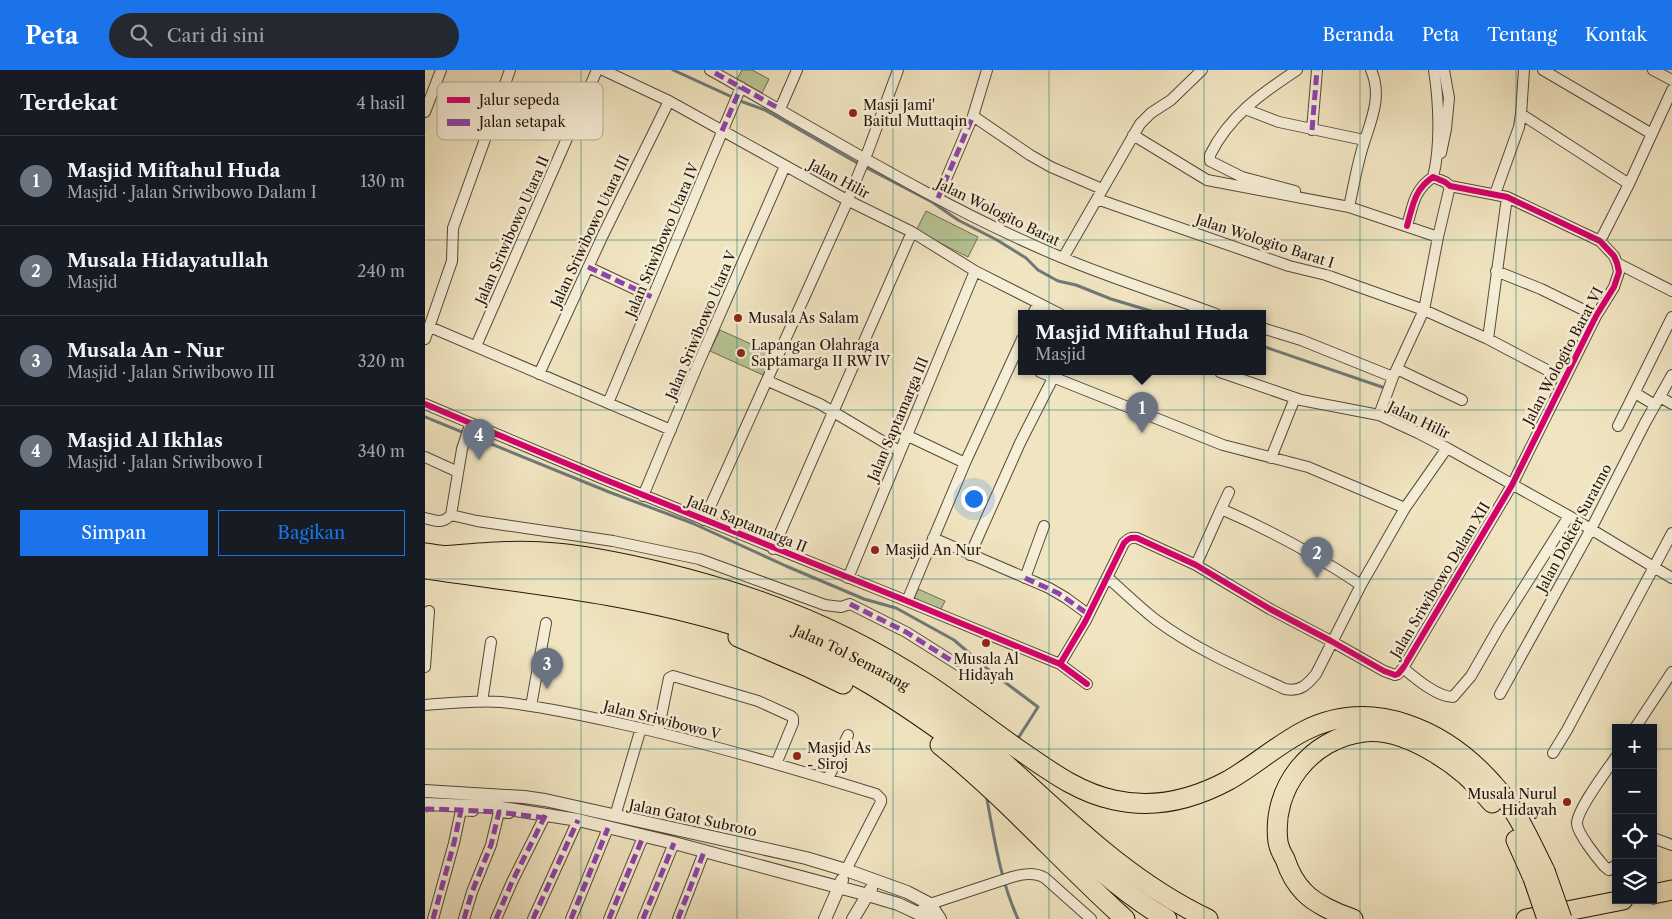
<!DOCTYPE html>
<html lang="id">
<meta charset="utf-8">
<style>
body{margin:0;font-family:"Libre Caslon Text",serif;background:#242831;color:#f1f3f6}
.controls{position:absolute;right:15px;bottom:15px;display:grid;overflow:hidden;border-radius:0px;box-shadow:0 2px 8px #0003}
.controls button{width:45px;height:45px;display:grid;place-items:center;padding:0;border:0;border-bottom:1px solid #363941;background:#171b24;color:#f1f3f6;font:25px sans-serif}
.you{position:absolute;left:548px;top:428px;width:18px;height:18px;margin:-12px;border:4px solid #fff;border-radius:50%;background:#1a73e8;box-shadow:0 0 0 8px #1a73e833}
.badge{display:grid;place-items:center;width:32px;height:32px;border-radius:50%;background:#1a73e8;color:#fff;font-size:16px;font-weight:700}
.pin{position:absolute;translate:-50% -41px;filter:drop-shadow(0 1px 2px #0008)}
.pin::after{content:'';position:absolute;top:26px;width:18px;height:15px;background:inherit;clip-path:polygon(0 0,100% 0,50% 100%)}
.popup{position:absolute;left:593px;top:240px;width:248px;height:65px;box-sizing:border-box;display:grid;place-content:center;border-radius:0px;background:#171b24;filter:drop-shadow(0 1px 4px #0005);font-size:16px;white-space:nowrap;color:#9ea1a6}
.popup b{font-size:19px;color:#f1f3f6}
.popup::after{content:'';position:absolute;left:50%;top:100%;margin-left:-10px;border:10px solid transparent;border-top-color:#171b24}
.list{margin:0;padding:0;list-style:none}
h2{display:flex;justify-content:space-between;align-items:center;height:65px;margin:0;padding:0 20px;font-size:21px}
h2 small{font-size:16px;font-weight:400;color:#9ea1a6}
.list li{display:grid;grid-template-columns:32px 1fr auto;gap:15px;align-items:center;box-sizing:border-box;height:90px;padding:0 20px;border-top:1px solid #363941}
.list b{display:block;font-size:19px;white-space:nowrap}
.list p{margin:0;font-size:16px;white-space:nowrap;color:#9ea1a6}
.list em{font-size:16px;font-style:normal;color:#9ea1a6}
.actions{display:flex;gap:10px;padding:15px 20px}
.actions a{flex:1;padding:11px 0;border:1px solid #1a73e8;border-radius:0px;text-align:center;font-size:18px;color:#1a73e8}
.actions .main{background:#1a73e8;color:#fff}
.icon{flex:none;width:28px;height:28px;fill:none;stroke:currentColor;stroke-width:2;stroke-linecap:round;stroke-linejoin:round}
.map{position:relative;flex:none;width:1247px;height:849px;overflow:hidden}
header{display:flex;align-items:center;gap:30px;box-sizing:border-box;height:70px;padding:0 25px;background:#1a73e8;color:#fff}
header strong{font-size:24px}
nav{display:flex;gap:28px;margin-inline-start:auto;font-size:18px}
.search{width:350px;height:45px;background:#242831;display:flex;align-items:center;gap:12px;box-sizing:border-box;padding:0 18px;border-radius:28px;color:#9ea1a6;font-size:19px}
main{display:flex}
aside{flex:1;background:#171b24}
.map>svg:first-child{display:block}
.green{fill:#b8c594;stroke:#6e6d50}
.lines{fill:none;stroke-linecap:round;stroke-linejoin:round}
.stream{stroke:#6f7977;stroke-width:3}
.minor-casing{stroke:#56493a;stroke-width:12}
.tertiary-casing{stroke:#56493a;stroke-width:14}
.motorway-casing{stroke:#23150d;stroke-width:21}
.minor{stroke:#f6eed7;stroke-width:10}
.tertiary{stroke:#f6eed7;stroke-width:12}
.motorway{stroke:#f1e5c1;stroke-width:19}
.motorway-bridge-casing{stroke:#23150d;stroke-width:21;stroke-linecap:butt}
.motorway-bridge{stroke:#f1e5c1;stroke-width:19}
.quiet{stroke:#8e44ad;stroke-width:5;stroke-dasharray:10 5;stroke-linecap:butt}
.cycleway-casing{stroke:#f6eed7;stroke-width:9}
.cycleway{stroke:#d6006c;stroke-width:6}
.grid{fill:none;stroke:#0f766e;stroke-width:1;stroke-opacity:0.55}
.poi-dot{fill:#8f2418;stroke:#f6eed7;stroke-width:2}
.labels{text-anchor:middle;stroke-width:5;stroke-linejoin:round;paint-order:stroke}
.poi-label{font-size:14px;fill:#23150d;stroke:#f6eed7;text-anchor:start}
.street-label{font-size:14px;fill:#23150d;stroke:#f6eed7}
.key{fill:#f6eed7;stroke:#b7ad9a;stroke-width:1}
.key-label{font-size:14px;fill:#23150d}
</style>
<header>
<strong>Peta</strong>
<div class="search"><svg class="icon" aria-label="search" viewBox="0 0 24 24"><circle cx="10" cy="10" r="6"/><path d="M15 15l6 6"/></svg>Cari di sini</div>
<nav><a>Beranda</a><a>Peta</a><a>Tentang</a><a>Kontak</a></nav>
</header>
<main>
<aside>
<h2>Terdekat<small>4 hasil</small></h2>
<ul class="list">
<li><span class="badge" style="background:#6b7280">1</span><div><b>Masjid Miftahul Huda</b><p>Masjid · Jalan Sriwibowo Dalam I</p></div><em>130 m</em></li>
<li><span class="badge" style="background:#6b7280">2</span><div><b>Musala Hidayatullah</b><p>Masjid</p></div><em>240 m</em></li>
<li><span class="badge" style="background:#6b7280">3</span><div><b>Musala An - Nur</b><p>Masjid · Jalan Sriwibowo III</p></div><em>320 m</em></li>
<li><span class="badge" style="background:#6b7280">4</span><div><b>Masjid Al Ikhlas</b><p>Masjid · Jalan Sriwibowo I</p></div><em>340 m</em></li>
</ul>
<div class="actions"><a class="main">Simpan</a><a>Bagikan</a></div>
</aside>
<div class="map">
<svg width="1247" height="849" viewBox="0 0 1247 849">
<rect width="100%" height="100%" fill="#f1e5c1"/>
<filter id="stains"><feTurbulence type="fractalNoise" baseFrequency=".004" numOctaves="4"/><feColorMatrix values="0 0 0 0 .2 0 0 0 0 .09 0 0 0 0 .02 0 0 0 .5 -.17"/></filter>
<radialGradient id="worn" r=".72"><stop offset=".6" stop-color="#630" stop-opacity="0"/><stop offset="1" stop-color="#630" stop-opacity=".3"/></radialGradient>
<path class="green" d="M317 0H327L344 9 337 23 312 9Z
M501 141 553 167 543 187 491 161Z
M295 260 348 284 338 305 285 281Z
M493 519 520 531 515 541 489 529Z"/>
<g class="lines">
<path class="stream" d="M248 0 318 32 340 40 434 94
M440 97 507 132 533 150 572 170 601 188 613 200 633 211 651 215 686 229 736 244
M837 276 957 317
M0 347 184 422 267 453 361 496 439 529 471 538 529 570 565 601 613 637 592 670
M561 724C569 766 575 810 593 849"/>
<g class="minor-casing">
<path id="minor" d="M178 0 244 31 422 130 487 162 550 201 635 244
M285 0C401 65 515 137 638 188 688 209 740 225 791 244
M1118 0 1227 64
M1228 0 1247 10
M355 39 372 0
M820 39 854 52 939 70
M0 42 16 0
M1096 44 1204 114
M548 46 605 85 626 97 677 119
M887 60 892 0
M708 65 782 110 924 137 1013 167 1025 116
M1016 83 1021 59 1024 28 1019 0
M1008 107C1016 76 1014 32 1009 0
M870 121 817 107 785 91V85C804 46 837 23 872 0
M1070 124 1094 57 1096 44 1099 0
M513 128 548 46 562 0
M672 129 864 196 901 205 999 240 1063 269 1139 309
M924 137C928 119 931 101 936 83 943 56 959 29 946 0
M1175 171 1204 114 1247 20
M638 188 715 54 726 43 746 30 777 0
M1192 193 1247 221
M163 197 227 227
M1071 201 1116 219 1171 246
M608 244 613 233
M5 257 246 360
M837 258 876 270 968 307
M0 269 27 191 28 158 85 0
M1063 269 1082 127
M51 276 172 0
M972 299 1037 330
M615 302 798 375 883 397 980 438
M795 302 876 330 954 345 993 363 1022 378 1144 446 1247 508
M114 304 178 165 244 31
M343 311 395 334 474 381
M1210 323 1230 335
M1235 327 1247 334
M183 333 316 17
M0 334 176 408 482 531 635 594 662 614
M954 345 968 307 999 240 1013 167
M1193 356 1247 247
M481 365 540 393
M0 387 33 402
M846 388 870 328
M218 426 271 299 360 96
M796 439 804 422
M26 445 52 451 188 471 274 489 400 535 416 537 425 534 481 562 535 596
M26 445 37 379 45 355
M0 448C11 451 17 454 26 445
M279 450 419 139 443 81 473 0
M508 468 624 518 641 528 663 544
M348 479 487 162
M545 485 595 373 628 308
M771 495 796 439C845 460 891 485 936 515
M682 507C698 521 714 537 731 550 770 579 816 599 860 619 875 622 882 615 891 604L936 515 980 438 1022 378
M423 508 550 201
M600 508 619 456
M482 531 540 393 597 269
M635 594 660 552 699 473C703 469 705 467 712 468L771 495 845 539 906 571 959 601 970 605 973 604 978 598 1087 415 1171 246 1189 217 1194 202 1192 193 1189 186 1175 171 1082 127 1025 116 1020 112 1008 107C989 120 988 135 982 156
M0 597 4 541
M978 598C990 608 1012 627 1028 627L1046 606 1074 557 1144 446
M1075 624 1166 459 1220 353 1247 305
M57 632 66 572
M0 635C25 633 51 630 76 632 114 636 151 644 188 652 276 671 364 697 451 724L456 729V732L421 800
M106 636 121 553
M1210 658 1247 602
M233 662 244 608 248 606 333 631 366 646 368 648V653L351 694
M1128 683 1142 660 1247 463
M1191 687C1182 700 1151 741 1152 754 1153 764 1172 788 1179 796L1184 800 1191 795
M403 709 423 665
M190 746 216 658
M1228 768 1247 775
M492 843 505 834 587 807C598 804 609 802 620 808L666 849
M8 849 29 773 36 740 48 741
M39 849 47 822 66 775 74 742 84 743
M71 849 87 812 121 744
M108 849 153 750
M146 849 183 758
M184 849 218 767
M218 849 249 773
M253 849 279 782"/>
</g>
<g class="tertiary-casing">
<path id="tertiary" d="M0 721 99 727 120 730 381 788 421 800 482 822 505 834 515 849
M0 734 71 737 153 750 249 773 443 825 473 834 505 849
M400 849 417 810
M428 849 446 819"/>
</g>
<g class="motorway-casing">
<g id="motorway">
<path id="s1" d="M0 483C97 497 195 507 289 532 338 545 386 565 430 588 456 601 483 615 507 633 601 702 675 798 783 849"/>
<path d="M17 486C55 483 93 479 131 483 166 486 202 494 236 502 332 525 420 559 502 614 532 634 560 656 590 677 621 698 651 722 689 730 729 739 769 729 804 710 830 695 852 675 879 661 947 626 1021 660 1069 715 1092 740 1105 771 1120 801"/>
<path d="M0 499C104 514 208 524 308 555 321 559 335 562 349 567 419 593 482 636 542 680 611 733 666 805 742 849"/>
<path d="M313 567 383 597 418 614"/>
<path d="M515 675C581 728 637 792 700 849"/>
<path d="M1091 770 1108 808"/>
<path d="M1228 824 1247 820"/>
<path d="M928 849C913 844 890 834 879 822 870 813 864 801 860 789 857 784 854 778 853 772 846 718 886 668 939 662 963 659 990 671 1010 683 1032 696 1051 713 1067 733"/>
<path d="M1101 849 1198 830"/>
</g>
</g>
<use href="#minor" class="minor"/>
<use href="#tertiary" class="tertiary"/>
<use href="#motorway" class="motorway"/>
<g class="motorway-bridge-casing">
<path id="motorway-bridge" d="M1120 801 1137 849
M1108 808 1122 849"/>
</g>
<use href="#motorway-bridge" class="motorway-bridge"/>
<path class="quiet" d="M290 3 355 39
M887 60 892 0
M297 61 316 17
M513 128 548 46
M163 197 227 227
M600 508 633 523 663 544
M425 534 481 562 535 596
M0 741 2 739 36 740
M8 849 29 773 36 740 74 742
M39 849 47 822 66 775 74 742 120 748
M71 849 87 812 121 744
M108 849 153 750
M146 849 183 758
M184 849 218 767
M218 849 249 773
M253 849 279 782"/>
<g class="cycleway-casing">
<path id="cycleway" d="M0 334 176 408 482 531 635 594 662 614
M635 594 660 552 699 473C703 469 705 467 712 468L771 495 845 539 906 571 959 601 970 605 973 604 978 598 1087 415 1171 246 1189 217 1194 202 1192 193 1189 186 1175 171 1082 127 1025 116 1020 112 1008 107C989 120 988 135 982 156"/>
</g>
<use href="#cycleway" class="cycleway"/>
</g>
<path class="grid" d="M156 0V849M312 0V849M468 0V849M624 0V849M779 0V849M935 0V849M1091 0V849M0 170H1247M0 340H1247M0 509H1247M0 679H1191M1228 679H1247"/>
<g class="poi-dot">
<circle cx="428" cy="43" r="5"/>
<circle cx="313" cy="248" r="5"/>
<circle cx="316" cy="283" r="5"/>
<circle cx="450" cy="480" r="5"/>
<circle cx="561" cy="573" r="5"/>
<circle cx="372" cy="686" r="5"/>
<circle cx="1142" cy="732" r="5"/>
</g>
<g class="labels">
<g class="poi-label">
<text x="438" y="40">Masji Jami'<tspan x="438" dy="16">Baitul Muttaqin</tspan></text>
<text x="323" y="253">Musala As Salam</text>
<text x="326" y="280">Lapangan Olahraga<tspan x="326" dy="16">Saptamarga II RW IV</tspan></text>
<text x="460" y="485">Masjid An Nur</text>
<text x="561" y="594" text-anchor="middle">Musala Al<tspan x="561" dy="16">Hidayah</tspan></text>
<text x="382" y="683">Masjid As<tspan x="382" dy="16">- Siroj</tspan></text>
<text x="1132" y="729" text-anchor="end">Musala Nurul<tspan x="1132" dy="16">Hidayah</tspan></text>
</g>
<g class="street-label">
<text transform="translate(414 109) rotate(28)" y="5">Jalan Hilir</text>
<text transform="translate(573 142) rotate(26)" y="5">Jalan Wologito Barat</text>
<text transform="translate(87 160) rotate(-66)" y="5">Jalan Sriwibowo Utara II</text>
<text transform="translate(165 161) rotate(-65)" y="5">Jalan Sriwibowo Utara III</text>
<text transform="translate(237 170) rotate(-67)" y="5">Jalan Sriwibowo Utara IV</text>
<text transform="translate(840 171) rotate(18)" y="5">Jalan Wologito Barat I</text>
<text transform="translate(276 255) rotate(-67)" y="5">Jalan Sriwibowo Utara V</text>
<text transform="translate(1138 286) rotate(-62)" y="5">Jalan Wologito Barat VI</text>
<text transform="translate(473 349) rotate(-67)" y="5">Jalan Saptamarga III</text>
<text transform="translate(994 350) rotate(26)" y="5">Jalan Hilir</text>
<text transform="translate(322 454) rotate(22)" y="5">Jalan Saptamarga II</text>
<text transform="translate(1149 458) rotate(-62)" y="5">Jalan Dokter Suratmo</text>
<text transform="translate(1015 510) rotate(-59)" y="5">Jalan Sriwibowo Dalam XII</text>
<text dy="5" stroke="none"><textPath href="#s1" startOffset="442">Jalan Tol Semarang</textPath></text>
<text transform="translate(237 650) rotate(14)" y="5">Jalan Sriwibowo V</text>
<text transform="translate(268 748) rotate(12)" y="5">Jalan Gatot Subroto</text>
</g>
</g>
<rect x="12" y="12" width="166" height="58" rx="8" class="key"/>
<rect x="22" y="27" width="23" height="6" fill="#d6006c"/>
<rect x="22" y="49" width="23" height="7" fill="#8e44ad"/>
<g class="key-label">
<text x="54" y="35">Jalur sepeda</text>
<text x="54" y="57">Jalan setapak</text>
</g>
<rect width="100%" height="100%" filter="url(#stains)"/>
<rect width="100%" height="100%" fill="url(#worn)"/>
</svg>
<div class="controls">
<button>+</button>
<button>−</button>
<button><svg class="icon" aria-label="locate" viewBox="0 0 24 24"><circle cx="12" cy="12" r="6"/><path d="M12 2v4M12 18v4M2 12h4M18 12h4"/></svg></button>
<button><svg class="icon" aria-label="layers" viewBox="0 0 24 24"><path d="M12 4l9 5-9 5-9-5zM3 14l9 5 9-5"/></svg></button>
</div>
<div class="you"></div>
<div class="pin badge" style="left:717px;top:363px;background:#6b7280">1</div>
<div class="popup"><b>Masjid Miftahul Huda</b>Masjid</div>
<div class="pin badge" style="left:892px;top:508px;background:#6b7280">2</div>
<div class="pin badge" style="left:122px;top:619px;background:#6b7280">3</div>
<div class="pin badge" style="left:54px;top:390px;background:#6b7280">4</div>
</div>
</main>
